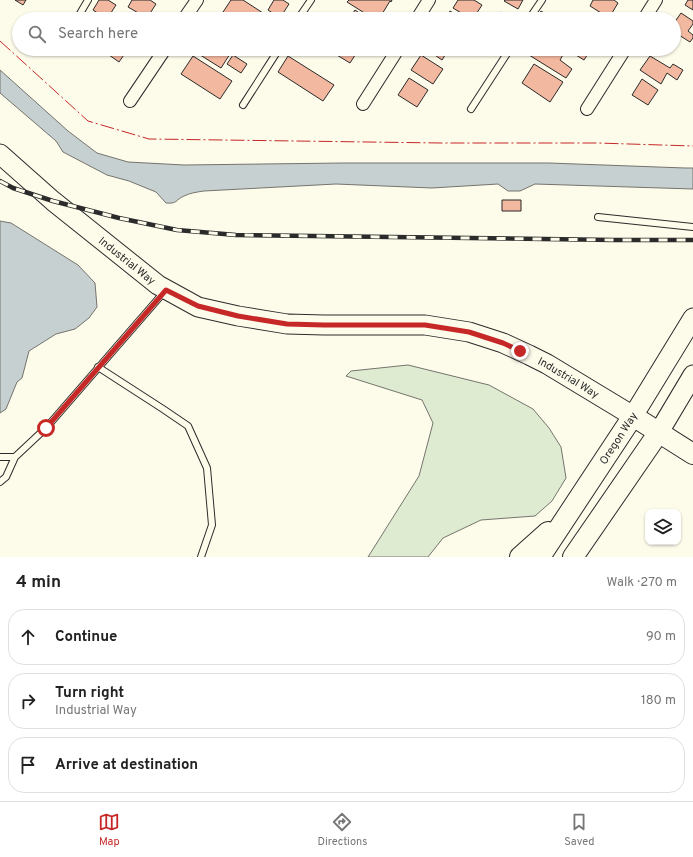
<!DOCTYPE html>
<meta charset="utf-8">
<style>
body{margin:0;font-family:Overpass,sans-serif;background:#f2f2f2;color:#222}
.controls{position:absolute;right:12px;bottom:12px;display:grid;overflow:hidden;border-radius:8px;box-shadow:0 1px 3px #0004}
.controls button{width:36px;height:36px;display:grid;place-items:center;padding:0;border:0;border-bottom:1px solid #e0e0e0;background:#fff;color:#222;font:20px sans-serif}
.stop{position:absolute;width:12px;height:12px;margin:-9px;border:3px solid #c62828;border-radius:50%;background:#fff}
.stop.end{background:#c62828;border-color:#fff;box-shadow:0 1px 4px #0008}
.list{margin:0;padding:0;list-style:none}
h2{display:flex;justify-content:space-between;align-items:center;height:52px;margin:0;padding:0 16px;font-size:17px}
h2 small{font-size:13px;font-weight:400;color:#767676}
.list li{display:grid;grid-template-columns:26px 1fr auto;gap:12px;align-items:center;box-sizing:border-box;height:56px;margin:0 8px 8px;padding:0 8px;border:1px solid #e0e0e0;border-radius:16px}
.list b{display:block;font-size:15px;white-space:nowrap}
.list p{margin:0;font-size:13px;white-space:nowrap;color:#767676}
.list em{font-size:13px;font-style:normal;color:#767676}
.icon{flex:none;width:22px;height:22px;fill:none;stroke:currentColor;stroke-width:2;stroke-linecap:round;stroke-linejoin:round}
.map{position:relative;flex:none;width:693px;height:557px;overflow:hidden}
.search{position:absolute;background:#fff;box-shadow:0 1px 3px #0004;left:12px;right:12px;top:12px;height:44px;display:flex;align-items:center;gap:10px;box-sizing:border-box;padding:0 14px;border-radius:22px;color:#767676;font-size:15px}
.sheet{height:244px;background:#fff}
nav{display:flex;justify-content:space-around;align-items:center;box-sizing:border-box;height:56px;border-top:1px solid #e0e0e0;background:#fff;font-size:11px;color:#767676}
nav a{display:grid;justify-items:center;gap:2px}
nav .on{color:#c62828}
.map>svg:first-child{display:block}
.green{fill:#deebd1;stroke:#74746e}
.water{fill:#c7d0d0;stroke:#74746e}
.building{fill:#f2b8a0;stroke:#2b2b2b}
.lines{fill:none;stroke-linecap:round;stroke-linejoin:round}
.service-casing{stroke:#2b2b2b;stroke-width:8}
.minor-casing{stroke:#2b2b2b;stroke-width:14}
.primary-casing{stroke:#2b2b2b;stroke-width:21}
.trunk-casing{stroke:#2b2b2b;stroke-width:22}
.service{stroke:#fdfbea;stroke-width:6}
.minor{stroke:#fdfbea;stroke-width:12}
.primary{stroke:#fdfbea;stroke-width:19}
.trunk{stroke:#fdfbea;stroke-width:20}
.rail-casing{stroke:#2b2b2b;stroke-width:4.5}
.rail{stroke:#fdfbea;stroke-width:3;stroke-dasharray:9;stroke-linecap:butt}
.power{stroke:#c62828;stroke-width:1;stroke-dasharray:14 3 2 3;stroke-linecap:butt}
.route{stroke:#c62828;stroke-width:5}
.labels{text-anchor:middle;stroke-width:3;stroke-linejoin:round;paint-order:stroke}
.street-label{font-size:11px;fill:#2b2b2b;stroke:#fdfbea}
</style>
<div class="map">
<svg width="693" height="557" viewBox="0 0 693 557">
<rect width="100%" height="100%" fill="#fdfbea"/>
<path class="green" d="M408 365 489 385 533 409 549 428 561 447 566 478 552 501 535 516 481 520 443 538 428 557H368L419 476 433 423 422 400 346 376 351 371Z"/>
<path class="water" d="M0 70 68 131 97 153 128 162 184 165 343 163H549L685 168H693V189L535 184 520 191H508L498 184 432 188 336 184 204 191C197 192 190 193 184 196 175 200 178 204 166 203L156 192 129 181 107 175 63 152 56 141 0 93Z
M0 221 11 223 78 265 95 283 97 307 89 318 75 329 56 334 29 351 22 378 17 382 6 409 0 413Z"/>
<path class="building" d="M15 0H26L23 5Z
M99 0H108L116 5 107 19 93 10Z
M132 0H150L156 4 147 18 128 7Z
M231 0H243L263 13 259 19H250L248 18V19H228L221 15Z
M274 0H283L289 4 280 18 268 10Z
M349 0H392L391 2 390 1 379 19H374L347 2Z
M458 0H474L482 5 473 19H471L453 8Z
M505 0H523L518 9 504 1Z
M593 0H614L618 3 609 18 590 6Z
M688 0H693V10L685 5Z
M355 10 368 19H349Z
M450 11 462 19H445Z
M541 11 553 19H536Z
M500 12 511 19H495Z
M122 13 131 19H118Z
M580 13 589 19H576Z
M681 13 693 21V24L688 31 693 35V38L690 42 674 32V23Z
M103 49H128L119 62 102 50Z
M199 49H223L230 54 221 68 197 53Z
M327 49H359L350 63Z
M430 49H449L442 60 429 51Z
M533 49H559L564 53 560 60 572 69 566 78 529 55Z
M566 49H591L584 60Z
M233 55 247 64 241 73 227 64Z
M421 55 443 69 433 84 411 70Z
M193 56 232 81 220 99 181 74Z
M288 56 334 85 323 101 278 72Z
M650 56 670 68 673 64 683 70 677 80 667 73 661 84 640 70Z
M534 64 563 82 550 102 522 83Z
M409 78 428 90 417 107 398 95Z
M642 79 658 90 648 105 632 95Z
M502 200H521V211H502Z"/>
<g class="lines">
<g class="service-casing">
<path id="service" d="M78 17 88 0
M298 19 311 0
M529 19 542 0
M243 105 279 49
M471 109 510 49
M598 217 693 227
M98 367 163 409 188 426 207 468 212 525 201 557
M0 457H15
M0 482 6 477 15 457 46 428 165 291"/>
</g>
<g class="minor-casing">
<path id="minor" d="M184 19 197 0
M417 19 429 0
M644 19 656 0
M130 101 165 49
M363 104 398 49
M587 109 625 49"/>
</g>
<g class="primary-casing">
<g id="primary">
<path id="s1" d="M0 154 53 201 158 285 198 307 238 316 287 324 324 325H425L469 332 503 343 529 355 547 364 633 416 693 318"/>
<path d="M659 432 693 375"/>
</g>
</g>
<g class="trunk-casing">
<path id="trunk" d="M520 557 548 532
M540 557 633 416 693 454
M573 557 659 432"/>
</g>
<use href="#service" class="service"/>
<use href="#minor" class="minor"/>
<use href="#primary" class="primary"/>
<use href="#trunk" class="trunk"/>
<g class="rail-casing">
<path id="rail" d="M0 181 13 188 53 201 119 218 177 230 236 235 614 240H693"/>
</g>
<use href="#rail" class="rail"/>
<path class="power" d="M0 41 88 121 149 139 441 143H597L693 146"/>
</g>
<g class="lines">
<path class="route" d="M46 428 166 290 198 306 238 316 287 324 324 325H425L469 332 503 343 520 351"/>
</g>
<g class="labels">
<g class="street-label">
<text dy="4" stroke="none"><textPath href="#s1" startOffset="166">Industrial Way</textPath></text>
<text dy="4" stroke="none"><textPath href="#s1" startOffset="634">Industrial Way</textPath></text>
<text transform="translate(618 438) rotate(-57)" y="4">Oregon Way</text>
</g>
</g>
</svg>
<div class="controls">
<button><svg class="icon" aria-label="layers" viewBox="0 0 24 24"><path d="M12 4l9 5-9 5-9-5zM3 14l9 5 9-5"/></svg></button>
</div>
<div class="stop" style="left:46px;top:428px"></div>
<div class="stop end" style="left:520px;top:351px"></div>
<div class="search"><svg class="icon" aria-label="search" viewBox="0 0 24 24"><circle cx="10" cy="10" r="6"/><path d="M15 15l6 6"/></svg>Search here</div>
</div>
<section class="sheet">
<h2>4 min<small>Walk · 270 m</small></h2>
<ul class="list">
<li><svg class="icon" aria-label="ahead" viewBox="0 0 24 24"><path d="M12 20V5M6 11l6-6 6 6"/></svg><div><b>Continue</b></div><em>90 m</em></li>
<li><svg class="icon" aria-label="right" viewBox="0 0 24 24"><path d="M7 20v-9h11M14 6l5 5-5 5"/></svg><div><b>Turn right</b><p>Industrial Way</p></div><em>180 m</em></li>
<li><svg class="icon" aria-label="arrive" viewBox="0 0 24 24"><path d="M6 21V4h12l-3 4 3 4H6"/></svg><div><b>Arrive at destination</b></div></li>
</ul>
</section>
<nav>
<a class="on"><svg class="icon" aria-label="map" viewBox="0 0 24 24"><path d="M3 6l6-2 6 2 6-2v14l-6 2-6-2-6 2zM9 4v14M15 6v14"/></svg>Map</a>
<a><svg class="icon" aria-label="directions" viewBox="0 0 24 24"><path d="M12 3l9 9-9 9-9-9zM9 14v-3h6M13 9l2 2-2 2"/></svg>Directions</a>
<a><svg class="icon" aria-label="saved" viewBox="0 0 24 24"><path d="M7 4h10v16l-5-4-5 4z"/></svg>Saved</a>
</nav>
